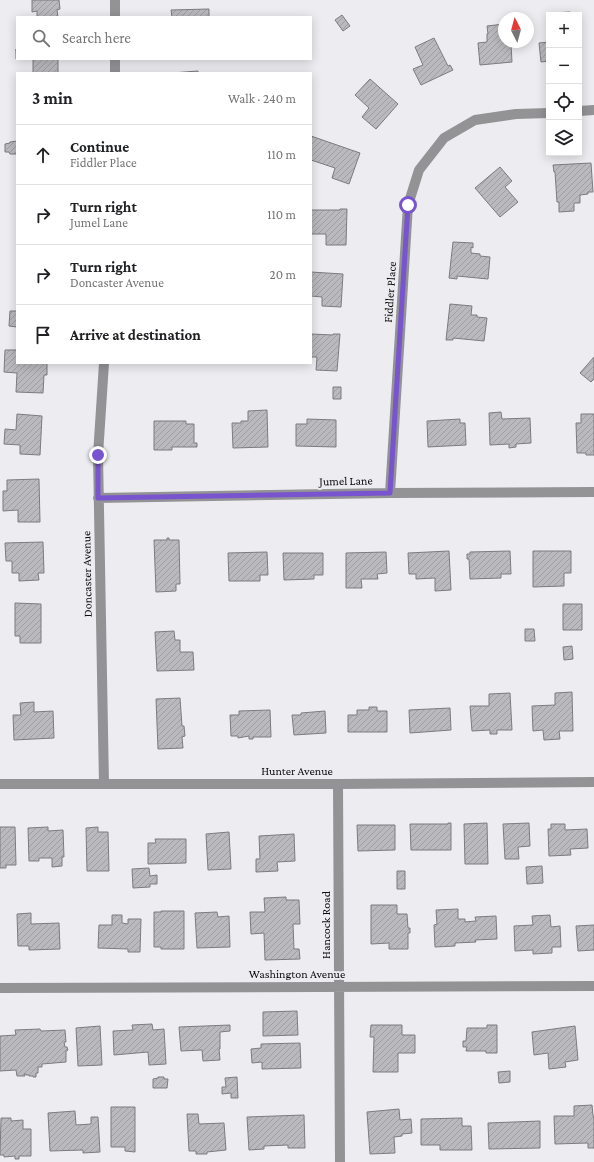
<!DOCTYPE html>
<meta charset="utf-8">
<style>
body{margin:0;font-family:"Crimson Pro",serif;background:#f6f6f6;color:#202124}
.controls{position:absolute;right:12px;top:12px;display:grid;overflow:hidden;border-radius:0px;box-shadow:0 2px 10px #0003}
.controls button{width:36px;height:36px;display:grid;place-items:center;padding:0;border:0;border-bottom:1px solid #e0e0e0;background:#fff;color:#202124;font:20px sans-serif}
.compass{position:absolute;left:498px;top:12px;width:36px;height:36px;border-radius:50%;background:#fff;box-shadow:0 2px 10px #0003;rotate:354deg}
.stop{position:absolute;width:12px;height:12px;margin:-9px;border:3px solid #7854ce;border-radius:50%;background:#fff}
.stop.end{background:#7854ce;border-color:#fff;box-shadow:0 1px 4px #0008}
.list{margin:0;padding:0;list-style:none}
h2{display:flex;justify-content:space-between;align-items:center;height:52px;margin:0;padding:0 16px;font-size:17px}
h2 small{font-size:13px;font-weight:400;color:#757577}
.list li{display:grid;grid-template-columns:26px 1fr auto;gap:12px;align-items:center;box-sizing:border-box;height:60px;padding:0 16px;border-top:1px solid #e0e0e0}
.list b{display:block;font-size:15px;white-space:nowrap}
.list p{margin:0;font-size:13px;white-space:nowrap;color:#757577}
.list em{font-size:13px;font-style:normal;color:#757577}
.icon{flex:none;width:22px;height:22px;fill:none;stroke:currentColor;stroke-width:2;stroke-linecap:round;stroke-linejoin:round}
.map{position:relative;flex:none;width:594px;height:1162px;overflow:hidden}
.search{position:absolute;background:#fff;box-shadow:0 2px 10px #0003;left:16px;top:16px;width:296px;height:44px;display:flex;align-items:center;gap:10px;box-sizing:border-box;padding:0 14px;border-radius:0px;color:#757577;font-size:15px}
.panel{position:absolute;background:#fff;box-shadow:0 2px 10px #0003;left:16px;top:72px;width:296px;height:292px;border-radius:0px}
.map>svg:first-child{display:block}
.building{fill:url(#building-hatch);stroke:#7c7b7f}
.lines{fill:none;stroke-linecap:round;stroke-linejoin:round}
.minor{stroke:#939395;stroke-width:10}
.tertiary{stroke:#939395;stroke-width:10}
.route{stroke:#7854ce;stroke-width:5}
.labels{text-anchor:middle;stroke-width:4;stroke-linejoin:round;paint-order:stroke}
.street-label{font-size:12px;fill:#0d0d0e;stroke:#edecf0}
</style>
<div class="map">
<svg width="594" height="1162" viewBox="0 0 594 1162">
<defs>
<pattern id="building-hatch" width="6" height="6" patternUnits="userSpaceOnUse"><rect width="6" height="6" fill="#bab9bd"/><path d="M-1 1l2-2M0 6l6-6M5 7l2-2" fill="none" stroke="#9f9ea1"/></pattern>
</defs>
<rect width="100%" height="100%" fill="#edecf0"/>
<path class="building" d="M32 0H59L60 9 57 10 58 17H37V11L32 12Z
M209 9V17H172L171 10Z
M570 12 571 15H552V13Z
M342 15 350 26 343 31 335 20Z
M504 24V42H514V44H511L512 62 480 65 478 43 487 42V34H488L487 26Z
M434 38 448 66 450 65 453 70 421 85 413 69 423 65 415 47Z
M549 42V61L541 62 539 43Z
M16 49 17 59H58V73H33V59H16Z
M198 71V73H172Z
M370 79 398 104 376 129 362 117 369 108 355 95Z
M311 136 360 153 349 184 332 178 335 168 311 160Z
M17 141V154H10L9 152H5V144L10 143V142Z
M591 163 593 192H588V194L580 195V203H574V211L559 212V202H557L555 172H554L553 165Z
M500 167 512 181 505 187 518 202 500 217 475 188Z
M340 209H347L346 245H326V234H311V210H340Z
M453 242 473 243V248L471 247V253L480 254V256L490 257 488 279 457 276V279L449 278Z
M311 272 343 274 341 307 322 306V297L311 296Z
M450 304 472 306 471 315H477V317L487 318 484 341 453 338V340H446Z
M10 311H17V327L9 326Z
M311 334 333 335V334H340L337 371 316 370 317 357H311Z
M5 350H17V363H47V375H44L43 393 16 392 17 373 4 372Z
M594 357V379L591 382 580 373Z
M333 387H341V399H333Z
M267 410 268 447 233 448 232 423H241V421H248V411Z
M501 412 502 419 530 418 531 443 516 444V447L509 448V444L490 445 489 413Z
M17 414 42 416 40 455 20 454V445L4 444 5 429 16 430Z
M581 414H594V455H586V453H577L576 423H581Z
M307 419 336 420V447L296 446V424H307Z
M460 419V423H465L466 445 428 447 427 421Z
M154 421H186V424H194V443H197V447H172V450H154Z
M39 479 40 522H18V510L3 511V491H7V480Z
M167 538H169V540H179L180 584H176V591L156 592 154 540H167Z
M43 542 44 573H38L39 580 19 581V573H12V561H6L5 543Z
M449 551 451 590 435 591V578L416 579V574H409L408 553Z
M510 551 511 574H501V578L470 579 469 559H467V554H470V552Z
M533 551H571V573H564V586L533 587Z
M267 552 268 575H260V581H229L228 553Z
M386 552 387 573 377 574 378 579H361L362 588H346V553Z
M283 553H323V575H314V579L284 580Z
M15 603 41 604V643H20V636H15Z
M563 604H582V630H563Z
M525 629H534L535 641H525Z
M174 631 175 640H180V652H193L194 670 157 671 155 632Z
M572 646 573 659 564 660 563 647Z
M572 692 573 731H559L560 739 544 740 543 730 533 731 532 706 555 705V693Z
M510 693 512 730H497V734H490V730L472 731 470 706H489V694Z
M180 698 182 726H184L185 736 182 737 183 748 158 749 156 699Z
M34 702V712L53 711 54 738 14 740 13 715H21L20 703Z
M369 707H377V711H387V732H348V715H357V710H369Z
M450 708 451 730 410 733 409 710Z
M270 710 271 737H253V739H249V736L238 738V736H231L230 715H239V711Z
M325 711 326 733 294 735 292 715H301V713Z
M448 823H451V850H411L410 824H448Z
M487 823 488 864H465L464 824Z
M529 823 530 846 518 847 519 859H505L503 824Z
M551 824H565V830L587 829 588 848 570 849 571 855 549 856 548 829H551Z
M357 825H395V850L358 851Z
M0 827H15L16 865H6V868H0Z
M48 827V831L63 830 64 857H62V866L52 867V858H39V861H29L28 828Z
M98 827V832H108L109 871H87L86 828Z
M229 832 231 869 208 870 206 834Z
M294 834 295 861 277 862 278 871 256 872V859H260L259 836Z
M155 839H186V863L148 864V843H156Z
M542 866 543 883 527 884 526 867Z
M149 868 150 876 157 875V884H150V887L133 888 132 869Z
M397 871H405V889H397Z
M286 897V900H299L300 924H293L294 949H299L300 959 265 960 264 933 251 934 250 912H265L264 898Z
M371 905H397V914H407L408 928H410V933H408V949H389V943L371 944Z
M458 909V919H465V922L476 921 475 917 496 916 497 939 475 940 476 942 455 943V946L435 947 434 925 437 924 436 910Z
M161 911H184V949H161V947H154V912H161Z
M217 912 218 917 229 916 230 947 197 948 195 913Z
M31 913V924L59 923 60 949 29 950V946H18L17 914Z
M112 915H122V923L128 924V919H141L140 952H128V949L98 948 99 925H112Z
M550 915 551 927 560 926 561 947H552V953L533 954V950L515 951 514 926 533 925 532 916Z
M594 925V950L578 951 576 926Z
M297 1011 298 1035 263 1036V1012Z
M152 1024 153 1030 164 1029 166 1064 149 1065 148 1052 114 1055 113 1031 133 1030 132 1025Z
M230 1025V1031L220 1032V1049H219L220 1060 203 1061 202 1050 181 1051 179 1027Z
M371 1025H402V1035H415V1053H398V1072H373L374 1037H370Z
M487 1025H497V1053H486V1051H466L467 1047H463V1041H466L467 1028H487Z
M100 1026 102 1065 78 1066 76 1028Z
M575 1026 578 1060 565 1062 566 1067 549 1069 548 1053 534 1055 532 1032Z
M40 1029 41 1031 65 1030 66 1042H64L65 1047H67L68 1050 66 1051V1062L42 1064V1067H38V1073H36V1077H33V1076H29V1075H26V1074H24L25 1076H17L16 1070 0 1071V1036L16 1035 15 1030Z
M300 1043 301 1068 262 1069V1062L252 1063 251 1049 261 1048V1044Z
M510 1071V1082L499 1083 498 1072Z
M158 1077H164V1079H168L167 1088H153V1079L158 1078Z
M237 1077 238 1098H231V1093L222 1094V1087H226L225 1078Z
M592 1105 593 1116H594V1148H588V1143L555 1144 554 1116H574V1106Z
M111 1107H135V1152L125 1151V1147H111Z
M399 1109 400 1120 411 1119 412 1133 402 1134V1136L394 1137 395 1153 370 1154 367 1112Z
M75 1111 76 1125 91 1124V1117H98L100 1152 83 1153V1150L50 1151 48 1113Z
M187 1114H198L199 1124 224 1123 226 1150 207 1152V1154H196V1151H189Z
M304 1115 305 1148H288V1145L264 1146V1149L249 1150 247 1117Z
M1 1118H11V1121L23 1120V1129H31V1156H19V1159H15V1156L4 1157V1155H0Z
M462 1118V1126H471L472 1150H440V1145H421V1119Z
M540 1121V1148L489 1149 488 1123Z"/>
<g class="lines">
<path class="minor" d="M115 0V17
M115 59V73
M579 111 594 110
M390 493 408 205 419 170 444 138 475 120 516 114 549 113
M98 498 390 493 594 492
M104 784 98 455 104 363
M338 784 340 1162
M0 988 594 986"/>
<path class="tertiary" d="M0 784H338L594 782"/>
</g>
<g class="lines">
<path class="route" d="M98 455V498L390 493 408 205"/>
</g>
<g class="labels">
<g class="street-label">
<text transform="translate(390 292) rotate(-86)" y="4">Fiddler Place</text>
<text transform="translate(346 481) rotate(-1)" y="4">Jumel Lane</text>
<text transform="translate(87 574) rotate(-91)" y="4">Doncaster Avenue</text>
<text x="297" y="775">Hunter Avenue</text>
<text transform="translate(326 925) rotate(-90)" y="4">Hancock Road</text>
<text x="297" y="978">Washington Avenue</text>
</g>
</g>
</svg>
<div class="controls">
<button>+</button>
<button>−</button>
<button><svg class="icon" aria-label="locate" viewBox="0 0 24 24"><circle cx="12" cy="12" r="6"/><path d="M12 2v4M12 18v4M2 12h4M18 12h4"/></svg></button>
<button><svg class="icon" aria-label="layers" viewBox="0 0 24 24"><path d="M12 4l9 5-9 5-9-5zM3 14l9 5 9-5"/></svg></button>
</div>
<svg class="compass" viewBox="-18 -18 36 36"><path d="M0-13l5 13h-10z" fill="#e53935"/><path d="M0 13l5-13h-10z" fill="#757577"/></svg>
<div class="stop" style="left:408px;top:205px"></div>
<div class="stop end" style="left:98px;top:455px"></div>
<div class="search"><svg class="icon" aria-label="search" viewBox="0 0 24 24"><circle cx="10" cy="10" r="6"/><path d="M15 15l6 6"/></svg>Search here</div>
<section class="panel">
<h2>3 min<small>Walk · 240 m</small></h2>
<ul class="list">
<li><svg class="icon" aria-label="ahead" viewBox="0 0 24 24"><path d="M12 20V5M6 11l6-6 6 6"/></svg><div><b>Continue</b><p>Fiddler Place</p></div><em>110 m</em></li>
<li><svg class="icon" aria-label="right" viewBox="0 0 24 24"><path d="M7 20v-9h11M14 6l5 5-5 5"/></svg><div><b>Turn right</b><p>Jumel Lane</p></div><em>110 m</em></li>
<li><svg class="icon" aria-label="right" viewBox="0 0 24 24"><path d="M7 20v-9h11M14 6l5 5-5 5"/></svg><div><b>Turn right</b><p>Doncaster Avenue</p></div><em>20 m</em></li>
<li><svg class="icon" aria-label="arrive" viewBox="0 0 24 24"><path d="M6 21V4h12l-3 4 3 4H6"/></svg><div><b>Arrive at destination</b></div></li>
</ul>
</section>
</div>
